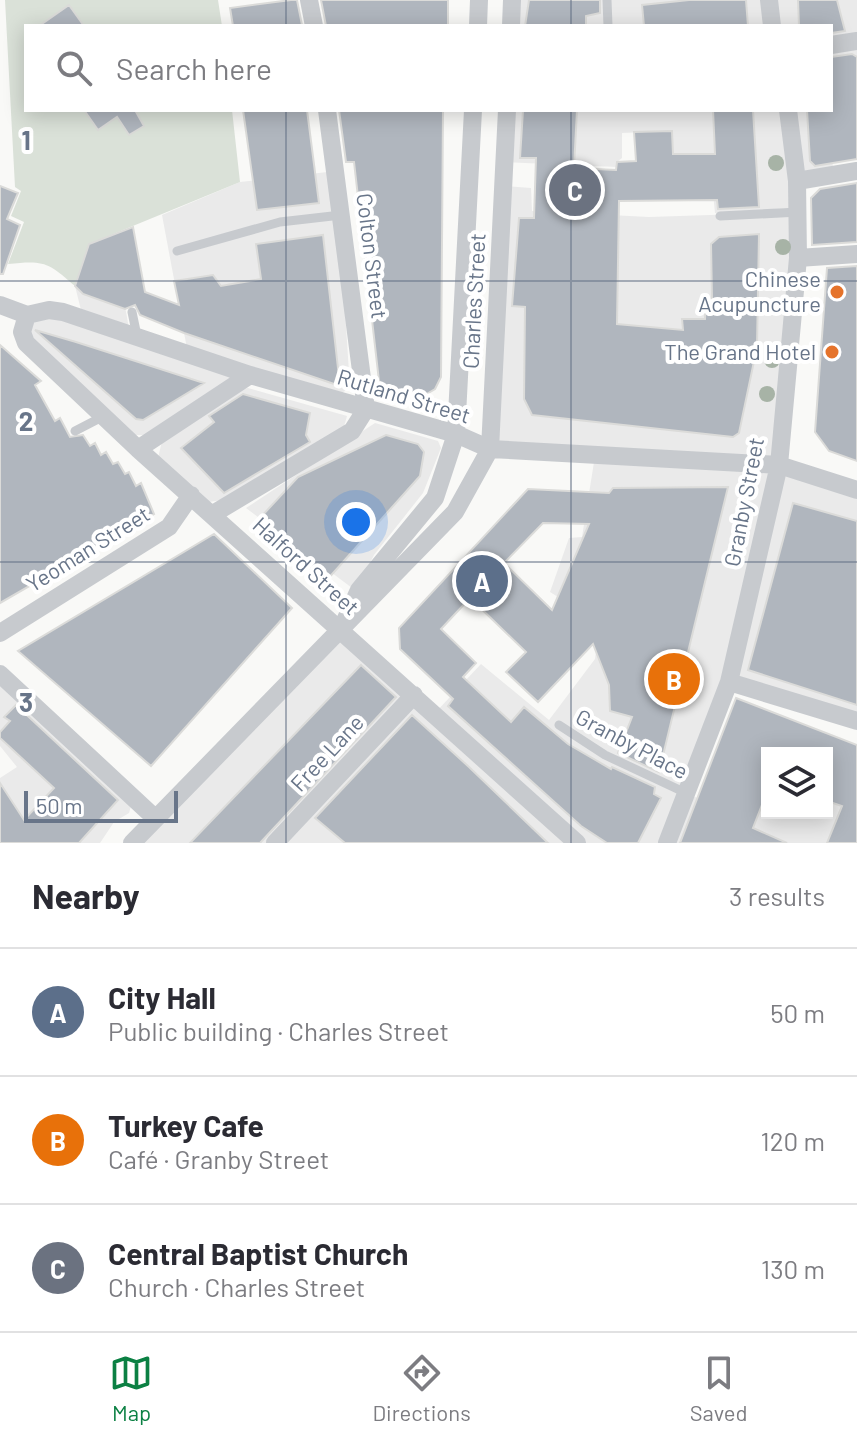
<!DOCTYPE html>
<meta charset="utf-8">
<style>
body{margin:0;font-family:Barlow,sans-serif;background:#f2f2f3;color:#2b2b33}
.controls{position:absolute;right:24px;bottom:24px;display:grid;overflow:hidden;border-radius:0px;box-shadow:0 4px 20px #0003}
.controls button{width:72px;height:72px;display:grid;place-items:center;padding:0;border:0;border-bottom:2px solid #e1e1e2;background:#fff;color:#2b2b33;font:40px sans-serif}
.scale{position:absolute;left:24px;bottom:20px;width:154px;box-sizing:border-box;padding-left:8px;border:4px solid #687589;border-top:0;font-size:22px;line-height:28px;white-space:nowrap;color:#687589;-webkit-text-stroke:6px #fff;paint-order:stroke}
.you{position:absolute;left:356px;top:522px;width:28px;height:28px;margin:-20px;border:6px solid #fff;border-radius:50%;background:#1a73e8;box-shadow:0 0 0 12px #1a73e833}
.badge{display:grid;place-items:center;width:52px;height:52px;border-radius:50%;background:#0b8043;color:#fff;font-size:26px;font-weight:700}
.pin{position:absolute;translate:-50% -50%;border:4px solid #fff;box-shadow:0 2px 8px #0006}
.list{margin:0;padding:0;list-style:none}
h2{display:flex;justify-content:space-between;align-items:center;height:104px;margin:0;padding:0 32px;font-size:34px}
h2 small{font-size:26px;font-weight:400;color:#7c7c81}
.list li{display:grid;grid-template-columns:52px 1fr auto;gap:24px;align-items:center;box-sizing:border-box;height:128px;padding:0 32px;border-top:2px solid #e1e1e2}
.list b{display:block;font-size:30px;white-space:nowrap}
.list p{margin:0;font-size:26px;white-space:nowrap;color:#7c7c81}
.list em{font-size:26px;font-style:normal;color:#7c7c81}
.icon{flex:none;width:44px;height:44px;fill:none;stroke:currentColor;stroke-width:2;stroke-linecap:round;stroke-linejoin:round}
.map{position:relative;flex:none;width:857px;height:843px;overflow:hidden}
.search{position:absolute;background:#fff;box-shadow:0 4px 20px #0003;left:24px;right:24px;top:24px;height:88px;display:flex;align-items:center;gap:20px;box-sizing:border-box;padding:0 28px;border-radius:0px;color:#7c7c81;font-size:30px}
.sheet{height:488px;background:#fff}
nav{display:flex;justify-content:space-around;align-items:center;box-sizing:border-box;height:112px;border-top:2px solid #e1e1e2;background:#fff;font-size:22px;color:#7c7c81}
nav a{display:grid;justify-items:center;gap:4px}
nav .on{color:#0b8043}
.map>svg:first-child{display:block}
.built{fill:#eaeaea}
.green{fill:#dae1d8}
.building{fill:#b0b6be;stroke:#dbdbd9;stroke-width:2;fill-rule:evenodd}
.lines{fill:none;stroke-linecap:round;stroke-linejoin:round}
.lane{stroke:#c7cace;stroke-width:9}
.street{stroke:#c7cace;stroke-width:18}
.tree{fill:#a7b3a6}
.grid{fill:none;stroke:#687589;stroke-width:2;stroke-opacity:0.55}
.poi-dot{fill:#e5732b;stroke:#fff;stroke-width:3}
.labels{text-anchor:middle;stroke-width:8;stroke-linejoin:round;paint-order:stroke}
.street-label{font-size:22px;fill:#687589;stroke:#fff}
.poi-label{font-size:22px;fill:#687589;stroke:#fff;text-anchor:end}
.grid-label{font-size:26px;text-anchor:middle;font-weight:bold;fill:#687589;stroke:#fff;stroke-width:8;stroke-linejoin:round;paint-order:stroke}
</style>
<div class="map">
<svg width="857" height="843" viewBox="0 0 857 843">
<rect width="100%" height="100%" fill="#f9f9f7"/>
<path class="built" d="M514 0H768L773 26H512Z
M774 0H857V107L826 111 834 175 797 181 789 208 715 213 709 154 673 156 671 131 622 133V158L617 162V167L505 162 508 110H831V26H778Z
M336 171 350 388 338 395 250 375 147 435H134L49 357 22 324 27 315 83 318 75 286 89 244 112 235 130 334 188 354 162 215 240 182Z
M504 186 531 188 532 211 649 217 799 212 779 465 857 490V720L729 683 667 843H132L340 630 434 714 481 664 549 720 595 659 600 623 550 592 569 538 582 537 595 456 490 449Z
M248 388 347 416 343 430 222 500 209 502 158 458 162 441 237 390Z
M375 423 438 441 441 448 423 493 374 555 356 591 246 508Z
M0 682 131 806 129 813 114 822 100 843H0V778L17 767 0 746Z
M767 791V813H827V801L857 812V843H669L690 795 755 821Z"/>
<path class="green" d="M5 0H218L222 26H26V110H232L240 182 89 244 75 286C48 262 44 260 8 264L24 222 11 216 21 191 15 187Z"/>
<path class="building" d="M291 0H297L302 25 233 26 230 8Z
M321 0H448V26H326Z
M529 0H600V13L586 16V25L525 26Z
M689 0H746L748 26H644L642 5Z
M798 0H837L845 31 831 33V26H799Z
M69 5 84 26H39Z
M852 54 857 57V159L815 166 810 161 807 110H831V57Z
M84 110H135L144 126 129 135 117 117 98 130Z
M243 110H307L319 203 257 210Z
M339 110H443L441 377 435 389 425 395 387 388 379 381 354 162H346Z
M523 110H577L574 168 616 170 617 162 636 161 634 132 672 131 673 154H715L713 110H753L759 207 718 209 717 200 619 201 617 324 683 330 682 319H705L706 298 712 299 711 244 719 237 759 234 757 347 739 433 733 437 532 415 524 399 525 307 512 306 519 218H534L536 158H520Z
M857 183V242L812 245 811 198 820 189Z
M0 186 18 193 7 219 20 225 3 274H0Z
M133 227 145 292 179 305 174 281 213 275 221 286 261 279 256 244 323 235 340 386 184 333 140 315 135 305 125 309 83 294 75 286 89 244Z
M857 266V461L829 451 815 432 827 268Z
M35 330 76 342 204 383 143 420 136 419Z
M0 345 41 381 35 385 55 421 60 418 70 437 83 435 90 446 95 443 101 455 106 452 113 464 118 462 125 474 129 472 136 486 141 483 154 514 0 603Z
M243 394 310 413 306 435 310 442 224 493 181 448 214 422 209 416Z
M386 435 418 444 424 452 420 476 326 581 259 519 298 477Z
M728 487 659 772 618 753 632 717 610 711 609 685 593 644 538 702 506 672 526 652 470 598 441 629 476 663 463 677 511 722 524 707 568 744 611 769 612 767 655 787 654 794 661 798 638 843H607L581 826 448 706 453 699 400 649 399 628 528 489 609 493 613 488ZM543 523 589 524 552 610 504 563Z
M793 503 857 521V705L748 670Z
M214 534 292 608 151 766 18 651Z
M361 665 396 697 260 843H190Z
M736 698 857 745V843H827L842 806 827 801V753H767V792L753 828 787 843H680Z
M16 705 118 800 79 843H0V783L24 820 54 788 0 738V732L10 721 4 717Z
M412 715 469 767 548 843H345L315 818Z"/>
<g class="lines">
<path class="lane" d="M607 0 608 26
M720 216 799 212
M177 251 280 222 341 215
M132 312 137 336
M75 431 104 416
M559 725 605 755 686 793"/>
<path class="street" d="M309 0 314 26
M769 0 772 26
M478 26 479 0
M511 26 512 0
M831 45 857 41
M327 110 366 409
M797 181 857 171
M798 258 857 254
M0 305 27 315
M27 315 49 310 63 312 250 375 456 434 490 449 779 465 857 490
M27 315 22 332 26 343 138 449 577 843
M138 449 250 375
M213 514 352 431 366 409
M345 621 359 590 435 498 456 434 473 110
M0 633 169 527 191 495
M0 674 155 818
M729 682 857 721
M132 843 455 512 490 449 507 110
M275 843 414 695
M667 843 729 682 779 465 798 258 797 181 788 110"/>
</g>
<g class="tree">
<circle cx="776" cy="163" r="8"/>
<circle cx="783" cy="247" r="8"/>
<circle cx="772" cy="360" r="8"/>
<circle cx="767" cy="394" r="8"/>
</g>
<path class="grid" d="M286 0V26M571 0V26M286 110V843M571 110V843M0 281H857M0 562H857"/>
<g class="poi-dot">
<circle cx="837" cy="292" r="8"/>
<circle cx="832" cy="352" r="8"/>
</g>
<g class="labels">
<g class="street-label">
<text transform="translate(372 256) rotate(83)" y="8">Colton Street</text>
<text transform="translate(474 301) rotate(-87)" y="8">Charles Street</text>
<text transform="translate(404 396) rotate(17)" y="8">Rutland Street</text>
<text transform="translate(744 502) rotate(-79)" y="8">Granby Street</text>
<text transform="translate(88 549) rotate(-32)" y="8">Yeoman Street</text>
<text transform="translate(306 566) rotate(42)" y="8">Halford Street</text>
<text transform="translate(632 744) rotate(28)" y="8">Granby Place</text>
<text transform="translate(327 753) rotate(-47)" y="8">Free Lane</text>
</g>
<g class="poi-label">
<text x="821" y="287">Chinese<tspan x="821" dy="25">Acupuncture</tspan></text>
<text x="816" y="360">The Grand Hotel</text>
</g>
</g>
<g class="grid-label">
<text x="26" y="150">1</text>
<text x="26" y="431">2</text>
<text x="26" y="712">3</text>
</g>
</svg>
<div class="controls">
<button><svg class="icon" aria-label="layers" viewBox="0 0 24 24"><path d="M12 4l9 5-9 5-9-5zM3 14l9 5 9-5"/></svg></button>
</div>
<div class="scale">50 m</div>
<div class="you"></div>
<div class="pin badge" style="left:482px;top:581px;background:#5c6f8a">A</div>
<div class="pin badge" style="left:674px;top:679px;background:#e8710a">B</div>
<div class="pin badge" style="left:575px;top:190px;background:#6b7280">C</div>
<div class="search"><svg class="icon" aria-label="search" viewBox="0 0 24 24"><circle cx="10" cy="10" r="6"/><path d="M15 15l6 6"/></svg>Search here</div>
</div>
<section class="sheet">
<h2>Nearby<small>3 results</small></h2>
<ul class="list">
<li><span class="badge" style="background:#5c6f8a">A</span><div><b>City Hall</b><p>Public building · Charles Street</p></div><em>50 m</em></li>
<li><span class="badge" style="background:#e8710a">B</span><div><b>Turkey Cafe</b><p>Café · Granby Street</p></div><em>120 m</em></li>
<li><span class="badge" style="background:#6b7280">C</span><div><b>Central Baptist Church</b><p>Church · Charles Street</p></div><em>130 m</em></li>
</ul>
</section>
<nav>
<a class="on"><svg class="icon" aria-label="map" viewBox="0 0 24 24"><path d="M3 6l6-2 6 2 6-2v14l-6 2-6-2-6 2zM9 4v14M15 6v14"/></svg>Map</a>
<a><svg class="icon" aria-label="directions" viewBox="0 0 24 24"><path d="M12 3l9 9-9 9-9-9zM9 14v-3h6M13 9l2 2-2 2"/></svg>Directions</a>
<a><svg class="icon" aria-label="saved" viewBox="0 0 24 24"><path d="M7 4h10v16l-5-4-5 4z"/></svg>Saved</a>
</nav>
